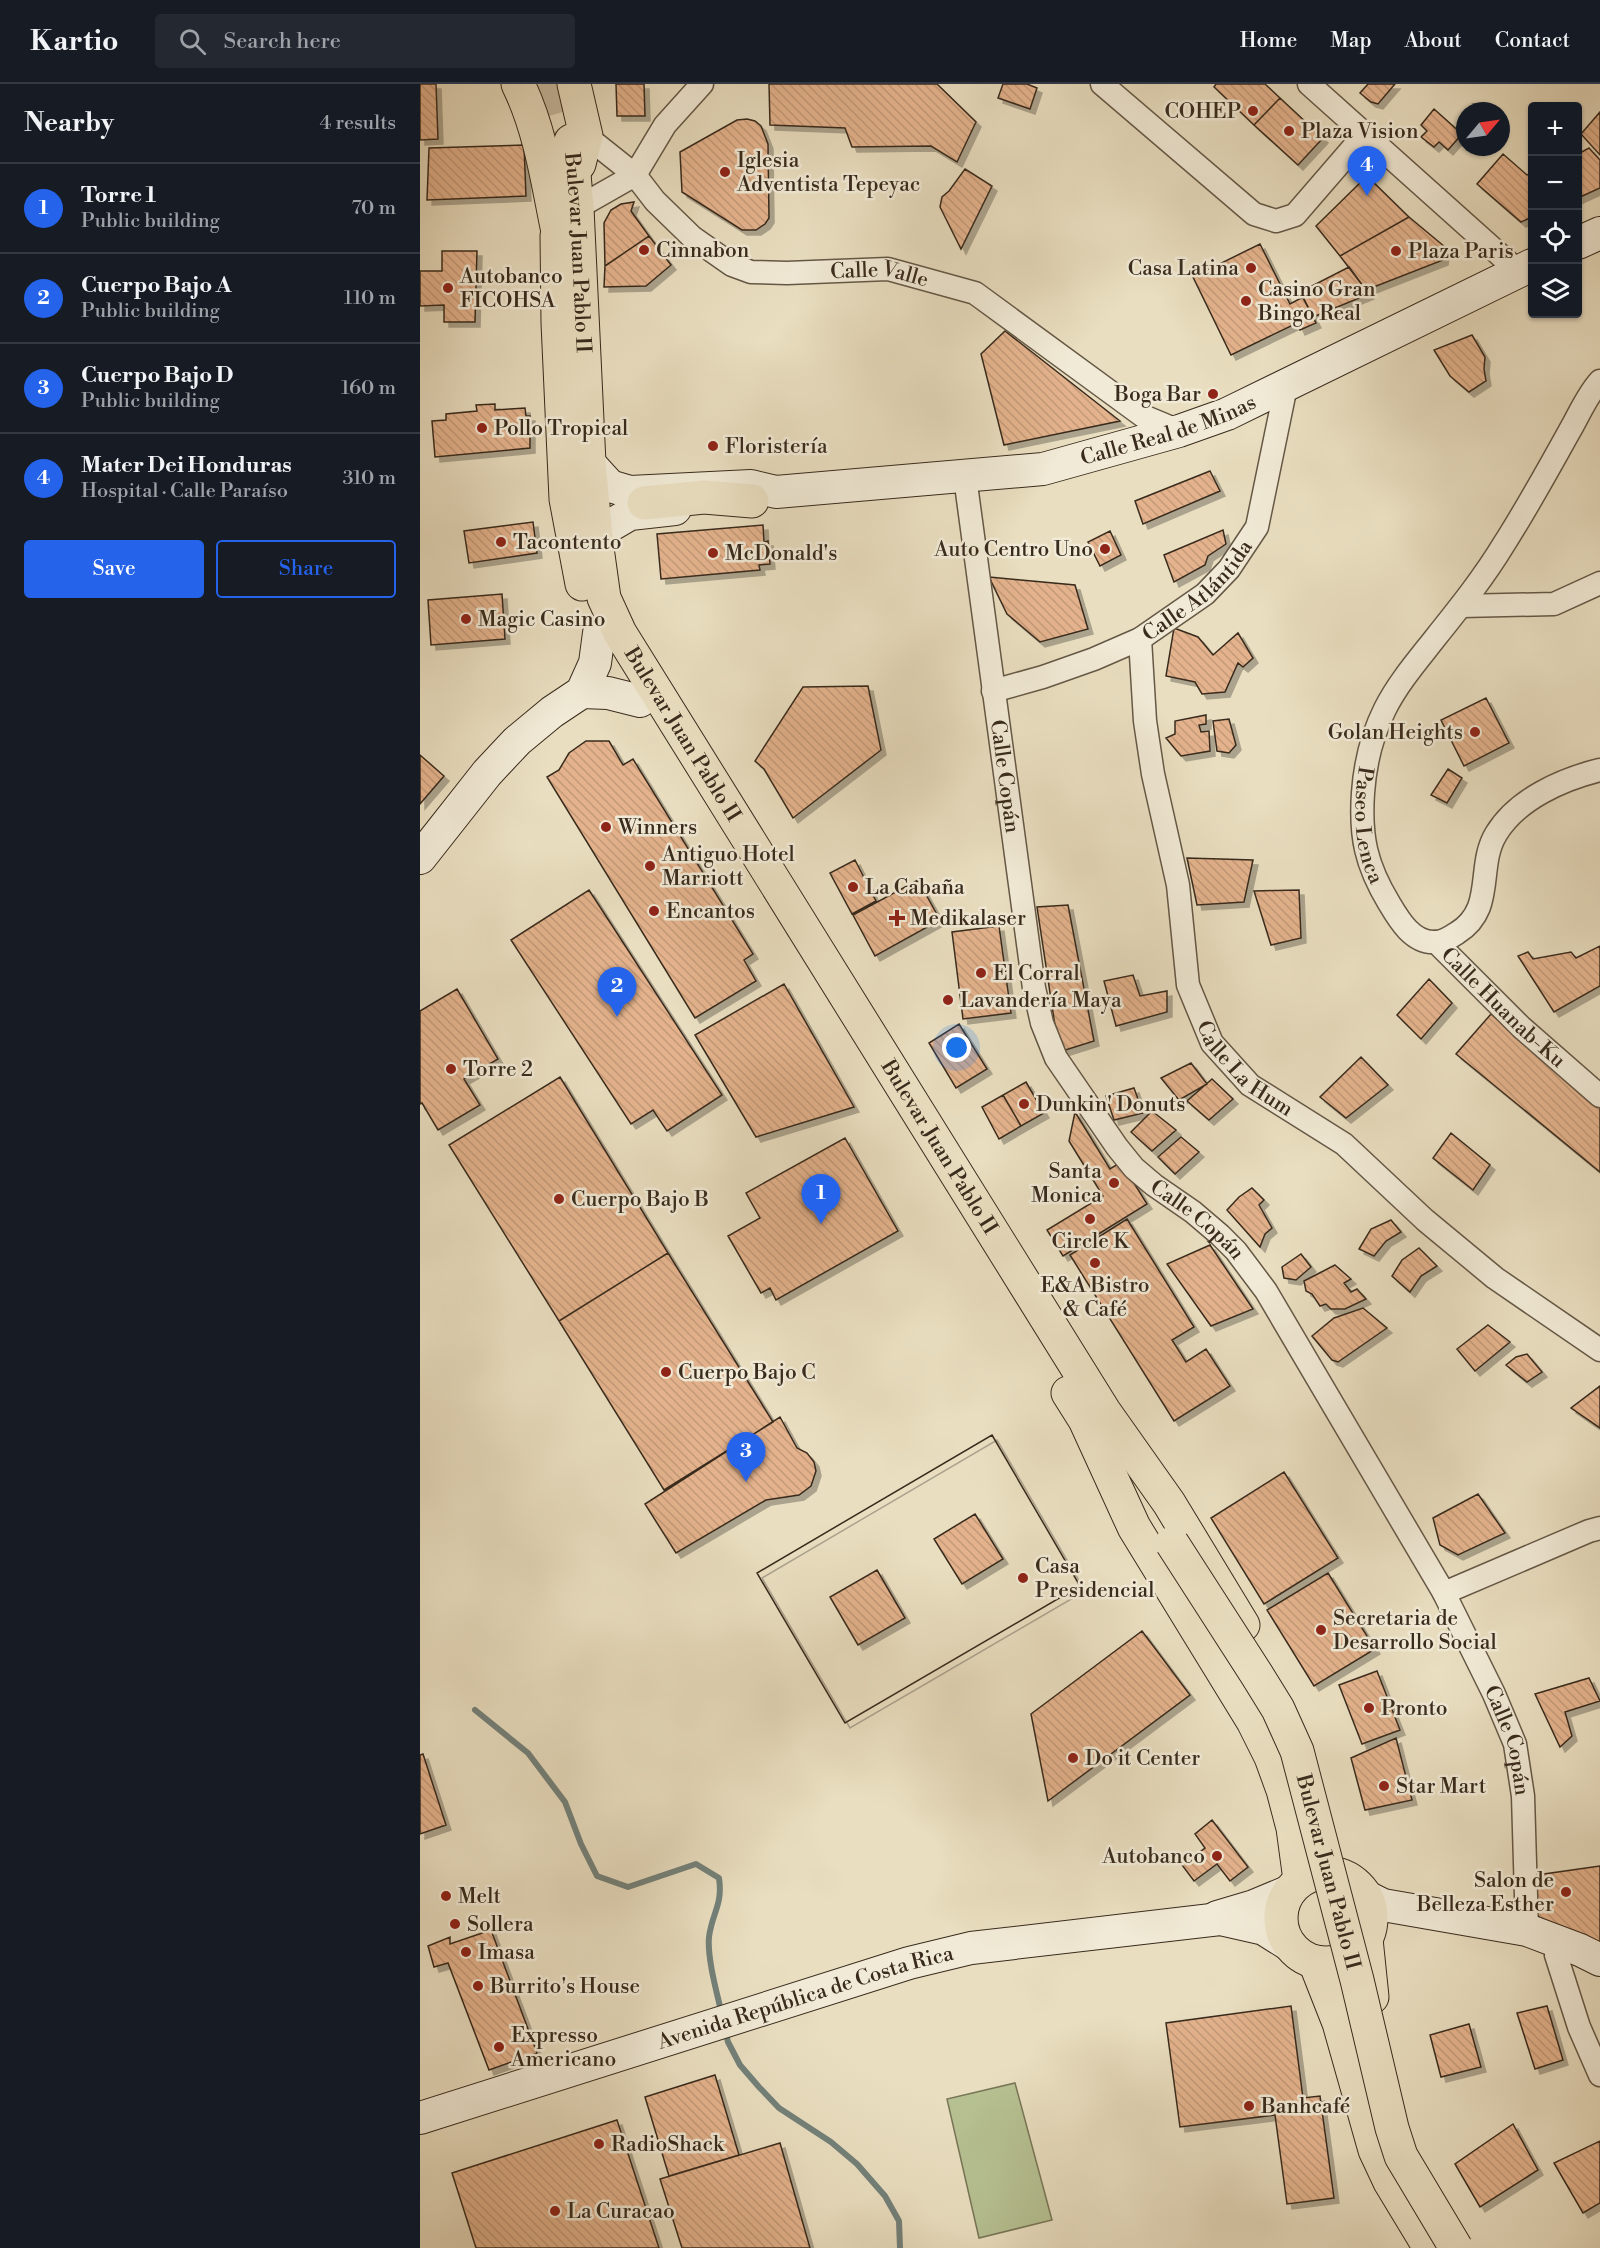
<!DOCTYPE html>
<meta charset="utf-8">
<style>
body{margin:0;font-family:"Libre Bodoni",serif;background:#242831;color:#f1f3f6}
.controls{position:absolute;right:18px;top:18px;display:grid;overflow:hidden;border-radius:6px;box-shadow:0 2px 4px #0004}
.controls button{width:54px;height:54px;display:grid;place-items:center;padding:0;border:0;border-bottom:2px solid #363941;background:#171b24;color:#f1f3f6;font:30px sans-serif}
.compass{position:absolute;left:1036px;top:18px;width:54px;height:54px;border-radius:50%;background:#171b24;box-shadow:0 2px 4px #0004;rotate:61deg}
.you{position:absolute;left:537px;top:964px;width:21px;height:21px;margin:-15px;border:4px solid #fff;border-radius:50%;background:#1a73e8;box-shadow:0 0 0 9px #1a73e833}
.badge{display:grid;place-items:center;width:39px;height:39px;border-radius:50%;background:#2563eb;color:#fff;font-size:20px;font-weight:700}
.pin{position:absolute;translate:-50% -50px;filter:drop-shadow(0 2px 3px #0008)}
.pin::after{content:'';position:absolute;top:32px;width:21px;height:18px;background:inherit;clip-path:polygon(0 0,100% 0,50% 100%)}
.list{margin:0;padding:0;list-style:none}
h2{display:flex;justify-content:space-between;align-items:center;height:78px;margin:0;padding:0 24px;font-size:26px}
h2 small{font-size:20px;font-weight:400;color:#9ea1a6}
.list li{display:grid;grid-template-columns:39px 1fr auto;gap:18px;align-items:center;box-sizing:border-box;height:90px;padding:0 24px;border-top:2px solid #363941}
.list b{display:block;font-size:22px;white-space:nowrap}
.list p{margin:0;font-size:20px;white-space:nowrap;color:#9ea1a6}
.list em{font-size:20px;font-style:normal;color:#9ea1a6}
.actions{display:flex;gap:12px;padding:18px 24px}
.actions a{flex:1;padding:14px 0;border:2px solid #2563eb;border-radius:6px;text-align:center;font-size:21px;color:#2563eb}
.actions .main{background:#2563eb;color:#fff}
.icon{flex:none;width:33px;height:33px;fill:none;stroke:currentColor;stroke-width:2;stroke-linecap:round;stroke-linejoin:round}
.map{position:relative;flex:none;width:1180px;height:2164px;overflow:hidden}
header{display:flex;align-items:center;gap:36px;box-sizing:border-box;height:84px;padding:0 30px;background:#171b24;border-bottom:2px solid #363941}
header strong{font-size:28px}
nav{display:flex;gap:33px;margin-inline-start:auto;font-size:21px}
.search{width:420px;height:54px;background:#242831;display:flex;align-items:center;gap:15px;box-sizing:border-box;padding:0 21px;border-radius:6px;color:#9ea1a6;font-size:22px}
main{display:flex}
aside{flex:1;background:#171b24}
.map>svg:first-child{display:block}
.park{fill:#b6c192;stroke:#787658;stroke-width:1.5}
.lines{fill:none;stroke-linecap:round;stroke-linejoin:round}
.stream{stroke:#73817a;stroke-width:6}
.building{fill:url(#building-back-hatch);stroke:#392b1d;stroke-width:1.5;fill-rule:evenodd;filter:url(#shadow)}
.primary-tunnel{stroke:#c6ba9f;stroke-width:33;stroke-dasharray:33 16;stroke-linecap:butt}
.street-casing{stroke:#655846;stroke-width:25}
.secondary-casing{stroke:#392b1d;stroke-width:34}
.primary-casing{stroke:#392b1d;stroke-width:35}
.street{stroke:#f1ead6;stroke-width:22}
.secondary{stroke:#f1ead6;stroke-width:32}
.primary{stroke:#e9dec0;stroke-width:33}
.primary-bridge-casing{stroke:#392b1d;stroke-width:35;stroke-linecap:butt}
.primary-bridge{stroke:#e9dec0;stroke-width:33}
.poi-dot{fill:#8f2418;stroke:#f1ead6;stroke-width:2}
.labels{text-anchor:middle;stroke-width:5;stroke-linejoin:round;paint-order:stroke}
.poi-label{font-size:21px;fill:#392b1d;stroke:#f1ead6;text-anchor:start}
.street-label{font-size:21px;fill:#392b1d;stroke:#f1ead6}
</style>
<header>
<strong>Kartio</strong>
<div class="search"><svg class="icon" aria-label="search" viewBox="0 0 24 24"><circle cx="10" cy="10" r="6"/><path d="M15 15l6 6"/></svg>Search here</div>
<nav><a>Home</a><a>Map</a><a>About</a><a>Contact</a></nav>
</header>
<main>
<aside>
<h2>Nearby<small>4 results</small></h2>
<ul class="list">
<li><span class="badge">1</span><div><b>Torre 1</b><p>Public building</p></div><em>70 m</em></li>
<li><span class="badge">2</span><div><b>Cuerpo Bajo A</b><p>Public building</p></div><em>110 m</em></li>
<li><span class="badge">3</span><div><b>Cuerpo Bajo D</b><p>Public building</p></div><em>160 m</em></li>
<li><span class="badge">4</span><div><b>Mater Dei Honduras</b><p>Hospital · Calle Paraíso</p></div><em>310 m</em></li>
</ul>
<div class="actions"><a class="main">Save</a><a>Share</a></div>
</aside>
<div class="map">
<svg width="1180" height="2164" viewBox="0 0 1180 2164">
<defs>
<pattern id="building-back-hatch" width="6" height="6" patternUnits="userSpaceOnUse" patternTransform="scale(1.5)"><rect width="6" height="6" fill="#e4b38d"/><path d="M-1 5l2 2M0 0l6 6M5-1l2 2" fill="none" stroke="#c49a79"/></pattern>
<filter id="shadow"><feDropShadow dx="5" dy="5" stdDeviation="0" flood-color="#0004"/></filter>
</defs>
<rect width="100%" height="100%" fill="#e9dec0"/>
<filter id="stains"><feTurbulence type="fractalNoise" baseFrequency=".00333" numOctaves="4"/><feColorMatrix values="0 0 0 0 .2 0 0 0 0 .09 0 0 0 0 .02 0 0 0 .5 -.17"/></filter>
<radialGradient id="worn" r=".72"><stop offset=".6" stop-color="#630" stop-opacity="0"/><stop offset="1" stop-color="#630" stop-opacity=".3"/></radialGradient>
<path class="park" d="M595 1999 632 2136 559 2154 527 2015Z"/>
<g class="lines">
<path class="stream" d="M55 1626 108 1669 145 1718 161 1760 177 1792 208 1803 276 1780 299 1794C303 1821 292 1829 289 1853 287 1874 297 1909 302 1931
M305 1946 308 1958 320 1981 339 2003 359 2024 411 2058 437 2080 465 2112 479 2137 480 2164"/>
</g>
<path class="building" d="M0 0H16L18 55 0 56Z
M196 0H224L225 32H197Z
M349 0H517L556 38 537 78 511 62 432 63 425 44 350 41Z
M583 0H607L617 4 610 25 578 14Z
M796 0H845L860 14 834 41 794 3Z
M948 0H975L958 20 951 18 940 9Z
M860 14 903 54 878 81 834 41Z
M1014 25 1042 50 1028 66 1019 58 1014 63 1001 53 1007 47 1001 41Z
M1180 28V71L1161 50Z
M327 35 335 37 341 42 348 60 349 134 345 140 336 146H322L262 108 260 68 317 36Z
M104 61 106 112 7 116 9 64Z
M1169 64 1180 76V104L1158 114V70Z
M1083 70 1107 91 1112 89V133L1101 138 1057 100Z
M545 85 572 102 541 165 520 123 522 113 529 107Z
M947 92 989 133 920 172 896 142Z
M214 118 211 127 229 152 185 182 184 139 191 126 201 120Z
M989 133 1025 163 1023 176 946 206 920 172Z
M229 152 251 181 226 202 184 203 185 182Z
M840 160 870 220 883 213 896 239 880 246 877 239 811 271 773 193Z
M22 167H57L55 238H24V221L0 222V187H22Z
M929 183 949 210 893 233 880 208Z
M585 247 700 337 584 361 561 270Z
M1052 251 1065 273 1064 285 1066 297 1049 308 1030 292 1014 266Z
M75 320V326L105 324 106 332H110V364L15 373 12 337 26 336V330L57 327 56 321Z
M790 387 800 407 723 440 715 417Z
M113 438 117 469 49 479 44 447Z
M343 441 344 458 348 457 350 480 339 481 340 486 241 495 237 450Z
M803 446 806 460 788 472 785 481 754 498 744 471Z
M690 447 701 471 680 482 668 458Z
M569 493 655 501 668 545 620 558 587 530Z
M82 510 85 555 11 561 8 516Z
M754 544 778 553 793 571 818 549 833 574 823 583 818 579 805 608 782 610 775 598 746 592Z
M448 602 461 666 373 734 344 685 335 677 383 603Z
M1066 614 1089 659 1044 682 1021 636Z
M786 631V640L779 641 781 648 789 647 790 667 761 672 746 654 755 650V637Z
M809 635 816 661 809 669 797 667 793 637Z
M166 657H189L203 681 213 675 333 870 324 876 336 897 275 934 127 693 139 686 149 669Z
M0 671 24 692 0 720Z
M1028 685 1042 694 1027 719 1011 711Z
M767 774 833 776 824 818 777 821Z
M435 776 456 817 432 830 410 789Z
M498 796 520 836 455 872 433 831Z
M169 806 302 1011 247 1047 233 1026 211 1040 91 856Z
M879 806 881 854 851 861 834 807Z
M648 821 674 957 639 968 617 823Z
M579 842 591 929 543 935 532 848Z
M1180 862V902L1134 928 1098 872 1108 868 1113 875 1151 868 1156 874Z
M713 891 720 912 747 907V928L696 942 684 897Z
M1009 895 1032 919 1001 955 977 931Z
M364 900 434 1023 336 1053 275 951Z
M37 905 78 975 44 995 60 1021 18 1046 2 1019 0 1020V927Z
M1071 930 1180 1024V1088L1036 970Z
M539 940 567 985 536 1004 509 959Z
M941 973 968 1001 926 1034 900 1013Z
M771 979 787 1000 759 1016 741 994Z
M140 993 248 1169 139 1237 29 1061Z
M792 995 813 1015 789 1036 767 1017Z
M606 998 624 1029 601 1042 583 1011Z
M714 1004 723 1029 694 1036 686 1012Z
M583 1011 601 1042 579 1055 562 1023Z
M732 1027 756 1046 732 1067 711 1048Z
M655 1028 690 1085 701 1078 727 1120 643 1172 627 1146 683 1112 649 1057Z
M1031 1049 1070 1081 1053 1106 1013 1074Z
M761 1053 779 1068 755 1090 738 1073Z
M425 1054 478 1147 356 1216 350 1204 341 1209 308 1152 340 1134 326 1109Z
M832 1104 844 1116 839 1121 852 1144 845 1150 840 1163 807 1126 819 1113Z
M707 1135 774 1243 752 1256 766 1278 786 1265 810 1302 754 1337 650 1171Z
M971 1136 981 1148 966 1157 954 1172 939 1165 951 1145Z
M790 1161 833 1225 791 1242 747 1180Z
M999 1164 1017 1182 1001 1192 990 1208 972 1192 982 1176Z
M248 1169 353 1338 244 1406 139 1237Z
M881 1170 891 1183 876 1196 864 1194 862 1183Z
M915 1181 931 1195 924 1199 931 1208 937 1205 946 1215 925 1225H911L906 1220 900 1222 892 1210 886 1207 884 1197Z
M943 1224 967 1244 918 1278 912 1276 892 1252 914 1234Z
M1068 1241 1090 1258 1055 1287 1037 1265Z
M1107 1270 1122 1288 1107 1298 1086 1281 1096 1273Z
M1180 1302V1344L1151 1324Z
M360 1333 377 1364 387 1369 394 1378 396 1387 391 1402 379 1411 346 1416 256 1469 225 1420Z
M572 1351 660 1502 425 1639 337 1489ZM555 1430 583 1475 542 1500 514 1455ZM457 1486 485 1534 438 1561 410 1513Z
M572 1351 660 1502 425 1639 337 1489Z
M864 1388 918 1474 844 1520 791 1434Z
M1058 1410 1085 1449 1038 1471 1020 1461 1013 1434Z
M908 1489 955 1565 894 1602 847 1526Z
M722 1547 770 1611 628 1717 611 1630Z
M957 1587 980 1646 942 1660 919 1601Z
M1169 1594 1180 1617 1145 1628 1152 1652 1140 1663 1115 1610Z
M976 1654 992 1716 945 1726 931 1674Z
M3 1670 26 1741 0 1750V1671Z
M792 1736 828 1783 810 1797 797 1780 774 1797 762 1781 785 1764 775 1750Z
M1180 1782V1861L1129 1846 1112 1824 1110 1792Z
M71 1846 117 1969 69 1986 28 1879 14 1883 8 1862 30 1853V1860Z
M871 1922 883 2014 900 2012 914 2114 867 2120 855 2031 760 2043 746 1939Z
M1127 1922 1143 1976 1115 1985 1097 1929Z
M1049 1940 1061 1983 1021 1993 1010 1951Z
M295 1991 319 2071 249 2092 225 2013Z
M197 2036 239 2164H56L32 2089Z
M1093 2040 1118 2086 1060 2123 1035 2080Z
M1180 2057V2119L1163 2129 1134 2079Z
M360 2059 390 2164H262L240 2095Z"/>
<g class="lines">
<path class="primary-tunnel" d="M121 0 132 36 136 95"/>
<g class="street-casing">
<g id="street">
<path d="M682 0 834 130 856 137 875 131 945 50"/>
<path d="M889 0 1099 188"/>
<path id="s1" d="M166 52 215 91 235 117 272 153 312 181 331 188 367 189 468 185 555 209 723 332 759 347"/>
<path d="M157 124 215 91 245 41 282 0"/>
<path id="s2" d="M1180 297C1167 311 1159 331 1149 348 1128 386 1107 424 1084 460 1064 493 1040 523 1016 553 998 576 978 599 965 625 952 651 945 680 943 709 940 753 946 781 969 819 979 836 993 860 1016 858 1023 858 1031 853 1037 849 1076 825 1056 783 1076 750 1097 715 1143 695 1180 686"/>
<path id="s3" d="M545 393 614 904 622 939 636 974 697 1063 714 1084 734 1101 773 1128 800 1151 816 1167 846 1207 1024 1509 1074 1610 1095 1660 1103 1712 1107 1846"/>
<path d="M1041 522 1134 520 1180 499"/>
<path id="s4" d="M720 555 725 637 733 690 758 801 768 901 792 959 830 1001 924 1060 1005 1136 1075 1194 1180 1266"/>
<path id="s5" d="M573 607 623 593 674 575 720 555 785 510 809 485 837 443 866 302"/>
<path id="s6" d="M1016 858 1101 943 1180 1012"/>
<path d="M1024 1509 1169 1447 1180 1444"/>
<path d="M1136 1871 1159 1943 1180 1991"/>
</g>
</g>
<g class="secondary-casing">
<g id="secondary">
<path d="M1158 159 1180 149"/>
<path id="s7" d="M169 379 190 402 210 408 331 402 356 408 623 385 759 347 807 330 1112 181"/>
<path d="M177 464 186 444 210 430 255 425"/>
<path d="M162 608 188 609 220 617"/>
<path d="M0 774 67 689 97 657 132 628 162 608 175 579 179 549"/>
<path d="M945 1812 963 1821 1107 1846 1160 1866 1180 1876"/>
<path d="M797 1833 834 1822 870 1807"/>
<path id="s8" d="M0 2034 489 1879 551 1864 800 1835 844 1845 871 1862"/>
</g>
</g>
<g class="primary-casing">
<g id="primary">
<path d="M98 0C120 45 127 94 137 143"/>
<path d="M154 0 166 52 159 80"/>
<path id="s9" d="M151 57 157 124 169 379 177 464 184 514 200 549 684 1327 749 1419 823 1541"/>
<path d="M137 152 138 239 146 415 162 500"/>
<path d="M224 419 284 413 332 417"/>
<path d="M648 1309 665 1336 714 1443 833 1637 851 1673 863 1706 873 1744 880 1796"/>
<circle cx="906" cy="1834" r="45"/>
<path d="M946 1855 952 1913"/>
<path d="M895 1878 919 1939 955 2066 970 2098 1010 2164"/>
</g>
</g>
<use href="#street" class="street"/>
<use href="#secondary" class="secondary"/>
<use href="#primary" class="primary"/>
<g class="primary-bridge-casing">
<g id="primary-bridge">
<path id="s10" d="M752 1459 837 1591 858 1625 877 1667 937 1896 972 2044 981 2072 1036 2164"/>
</g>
</g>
<use href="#primary-bridge" class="primary-bridge"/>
</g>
<g class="poi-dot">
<circle cx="833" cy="27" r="6"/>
<circle cx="869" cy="47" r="6"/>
<circle cx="305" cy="88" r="6"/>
<circle cx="224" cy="166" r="6"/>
<circle cx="976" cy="167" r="6"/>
<circle cx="831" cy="184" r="6"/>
<circle cx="28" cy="204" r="6"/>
<circle cx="826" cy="217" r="6"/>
<circle cx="793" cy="310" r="6"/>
<circle cx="62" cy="344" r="6"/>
<circle cx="293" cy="362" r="6"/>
<circle cx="81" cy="458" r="6"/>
<circle cx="685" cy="465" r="6"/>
<circle cx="293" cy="469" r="6"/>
<circle cx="46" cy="535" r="6"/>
<circle cx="1055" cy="648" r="6"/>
<circle cx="186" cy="743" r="6"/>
<circle cx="230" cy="782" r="6"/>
<circle cx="433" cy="803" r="6"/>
<circle cx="234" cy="827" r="6"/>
<path d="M474 825h6v6h6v6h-6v6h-6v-6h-6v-6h6z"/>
<circle cx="561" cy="889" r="6"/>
<circle cx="528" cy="916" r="6"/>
<circle cx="31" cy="985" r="6"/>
<circle cx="604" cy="1020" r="6"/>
<circle cx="694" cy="1099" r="6"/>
<circle cx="139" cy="1115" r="6"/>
<circle cx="670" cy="1135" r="6"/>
<circle cx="675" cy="1179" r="6"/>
<circle cx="246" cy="1288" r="6"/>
<circle cx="603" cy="1494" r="6"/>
<circle cx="901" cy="1546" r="6"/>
<circle cx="949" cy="1624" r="6"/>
<circle cx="653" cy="1674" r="6"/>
<circle cx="964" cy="1702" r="6"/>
<circle cx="797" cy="1772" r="6"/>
<circle cx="1146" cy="1808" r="6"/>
<circle cx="26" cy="1812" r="6"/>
<circle cx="35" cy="1840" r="6"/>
<circle cx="46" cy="1868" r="6"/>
<circle cx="58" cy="1902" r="6"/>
<circle cx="79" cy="1963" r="6"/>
<circle cx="829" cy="2022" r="6"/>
<circle cx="179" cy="2060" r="6"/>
<circle cx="135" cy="2127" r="6"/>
</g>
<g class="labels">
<g class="poi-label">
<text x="821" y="34" text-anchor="end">COHEP</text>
<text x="881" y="54">Plaza Vision</text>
<text x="317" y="83">Iglesia<tspan x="317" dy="24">Adventista Tepeyac</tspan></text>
<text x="236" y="173">Cinnabon</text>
<text x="988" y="174">Plaza Paris</text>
<text x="819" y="191" text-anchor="end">Casa Latina</text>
<text x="40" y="199">Autobanco<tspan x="40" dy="24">FICOHSA</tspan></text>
<text x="838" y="212">Casino Gran<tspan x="838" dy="24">Bingo Real</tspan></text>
<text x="781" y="317" text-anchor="end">Boga Bar</text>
<text x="74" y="351">Pollo Tropical</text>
<text x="305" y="369">Floristería</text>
<text x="93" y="465">Tacontento</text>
<text x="673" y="472" text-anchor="end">Auto Centro Uno</text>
<text x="305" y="476">McDonald's</text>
<text x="58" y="542">Magic Casino</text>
<text x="1043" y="655" text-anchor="end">Golan Heights</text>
<text x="198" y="750">Winners</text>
<text x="242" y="777">Antiguo Hotel<tspan x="242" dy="24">Marriott</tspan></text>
<text x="445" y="810">La Cabaña</text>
<text x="246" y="834">Encantos</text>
<text x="490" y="841">Medikalaser</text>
<text x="573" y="896">El Corral</text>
<text x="540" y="923">Lavandería Maya</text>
<text x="43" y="992">Torre 2</text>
<text x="616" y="1027">Dunkin' Donuts</text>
<text x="682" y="1094" text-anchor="end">Santa<tspan x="682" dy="24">Monica</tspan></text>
<text x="151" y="1122">Cuerpo Bajo B</text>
<text x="670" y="1164" text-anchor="middle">Circle K</text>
<text x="675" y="1208" text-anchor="middle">E&amp;A Bistro<tspan x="675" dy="24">&amp; Café</tspan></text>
<text x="258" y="1295">Cuerpo Bajo C</text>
<text x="615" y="1489">Casa<tspan x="615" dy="24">Presidencial</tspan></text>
<text x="913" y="1541">Secretaria de<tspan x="913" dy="24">Desarrollo Social</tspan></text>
<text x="961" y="1631">Pronto</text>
<text x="665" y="1681">Do it Center</text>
<text x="976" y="1709">Star Mart</text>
<text x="785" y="1779" text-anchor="end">Autobanco</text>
<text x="1134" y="1803" text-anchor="end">Salon de<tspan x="1134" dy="24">Belleza Esther</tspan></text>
<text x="38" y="1819">Melt</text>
<text x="47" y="1847">Sollera</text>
<text x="58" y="1875">Imasa</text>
<text x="70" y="1909">Burrito's House</text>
<text x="91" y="1958">Expresso<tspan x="91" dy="24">Americano</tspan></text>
<text x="841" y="2029">Banhcafé</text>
<text x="191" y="2067">RadioShack</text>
<text x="147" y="2134">La Curacao</text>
</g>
<g class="street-label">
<text dy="7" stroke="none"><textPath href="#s9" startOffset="112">Bulevar Juan Pablo II</textPath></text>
<text dy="7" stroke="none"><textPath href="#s1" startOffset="345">Calle Valle</textPath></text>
<text dy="7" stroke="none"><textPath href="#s7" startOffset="598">Calle Real de Minas</textPath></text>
<text dy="7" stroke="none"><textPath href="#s5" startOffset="232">Calle Atlántida</textPath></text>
<text dy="7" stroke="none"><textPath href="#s9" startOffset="616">Bulevar Juan Pablo II</textPath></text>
<text dy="7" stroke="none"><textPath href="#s3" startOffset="302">Calle Copán</textPath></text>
<text dy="7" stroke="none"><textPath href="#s2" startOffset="513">Paseo Lenca</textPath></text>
<text dy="7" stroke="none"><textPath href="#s6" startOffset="94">Calle Huanab-Ku</textPath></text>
<text dy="7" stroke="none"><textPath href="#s4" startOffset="454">Calle La Hum</textPath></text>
<text dy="7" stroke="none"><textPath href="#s9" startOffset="1102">Bulevar Juan Pablo II</textPath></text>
<text dy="7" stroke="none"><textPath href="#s3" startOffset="806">Calle Copán</textPath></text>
<text dy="7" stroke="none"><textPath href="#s3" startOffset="1418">Calle Copán</textPath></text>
<text dy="7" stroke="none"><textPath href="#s10" startOffset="368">Bulevar Juan Pablo II</textPath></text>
<text dy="7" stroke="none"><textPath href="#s8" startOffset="404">Avenida República de Costa Rica</textPath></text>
</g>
</g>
<rect width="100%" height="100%" filter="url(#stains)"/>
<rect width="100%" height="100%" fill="url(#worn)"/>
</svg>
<div class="controls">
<button>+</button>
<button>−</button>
<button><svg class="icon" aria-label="locate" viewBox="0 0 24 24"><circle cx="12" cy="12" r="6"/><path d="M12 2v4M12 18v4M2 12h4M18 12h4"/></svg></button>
<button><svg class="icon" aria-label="layers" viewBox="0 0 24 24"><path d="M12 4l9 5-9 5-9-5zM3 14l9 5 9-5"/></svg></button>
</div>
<svg class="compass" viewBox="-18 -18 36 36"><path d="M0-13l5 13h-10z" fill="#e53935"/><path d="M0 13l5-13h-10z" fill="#9ea1a6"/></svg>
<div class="you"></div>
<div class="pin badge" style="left:401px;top:1140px">1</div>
<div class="pin badge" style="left:197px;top:933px">2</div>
<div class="pin badge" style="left:326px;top:1398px">3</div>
<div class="pin badge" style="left:947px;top:112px">4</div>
</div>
</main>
